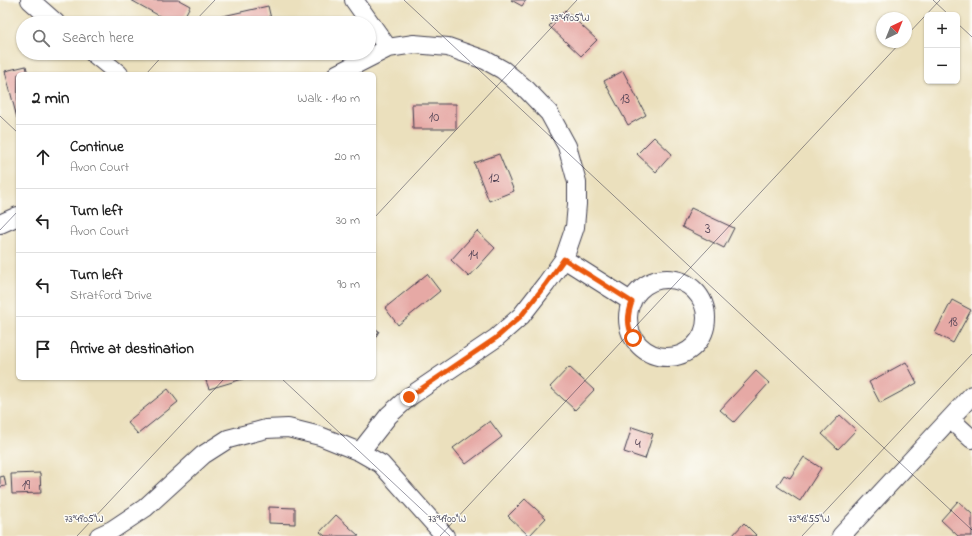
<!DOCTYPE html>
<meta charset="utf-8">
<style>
body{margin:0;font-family:"Indie Flower",sans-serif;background:#f2f2f2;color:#222}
.controls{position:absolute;right:12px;top:12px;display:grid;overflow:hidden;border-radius:6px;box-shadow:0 1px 3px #0004}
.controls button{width:36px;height:36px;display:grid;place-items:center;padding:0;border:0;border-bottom:1px solid #e0e0e0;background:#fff;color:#222;font:20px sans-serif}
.compass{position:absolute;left:876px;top:12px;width:36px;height:36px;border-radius:50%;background:#fff;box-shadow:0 1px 3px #0004;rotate:43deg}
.stop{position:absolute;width:12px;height:12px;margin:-9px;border:3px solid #ea580c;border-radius:50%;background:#fff}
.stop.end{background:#ea580c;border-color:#fff;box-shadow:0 1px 4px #0008}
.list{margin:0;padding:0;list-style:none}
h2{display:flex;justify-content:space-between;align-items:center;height:52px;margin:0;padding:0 16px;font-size:17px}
h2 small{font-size:13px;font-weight:400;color:#767676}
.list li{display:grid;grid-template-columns:26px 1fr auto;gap:12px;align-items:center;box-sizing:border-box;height:64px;padding:0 16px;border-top:1px solid #e0e0e0}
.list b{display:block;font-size:15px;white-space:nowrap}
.list p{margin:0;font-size:13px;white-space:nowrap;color:#767676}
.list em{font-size:13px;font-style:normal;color:#767676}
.icon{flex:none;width:22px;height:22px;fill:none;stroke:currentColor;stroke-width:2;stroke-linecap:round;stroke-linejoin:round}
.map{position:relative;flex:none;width:972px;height:536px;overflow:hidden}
.search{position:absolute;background:#fff;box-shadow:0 1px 3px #0004;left:16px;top:16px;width:360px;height:44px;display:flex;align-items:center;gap:10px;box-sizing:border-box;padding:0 14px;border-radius:22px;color:#767676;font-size:15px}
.panel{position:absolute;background:#fff;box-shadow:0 1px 3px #0004;left:16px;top:72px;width:360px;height:308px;border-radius:6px}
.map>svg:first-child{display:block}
.building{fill:#e6a9a5}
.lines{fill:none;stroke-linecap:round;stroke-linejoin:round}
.minor-casing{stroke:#403e4e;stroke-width:20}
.minor{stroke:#fff;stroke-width:18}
.route{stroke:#ea580c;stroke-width:5}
.ticks{fill:none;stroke:#22223b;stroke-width:1;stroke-opacity:0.45}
.labels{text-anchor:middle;stroke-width:3;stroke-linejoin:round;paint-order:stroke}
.number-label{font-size:14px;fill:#534456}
.ticks-label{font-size:10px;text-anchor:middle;fill:#22223b;stroke:#fdfcf7;stroke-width:3;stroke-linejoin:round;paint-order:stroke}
</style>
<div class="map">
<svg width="972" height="536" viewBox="0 0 972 536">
<rect width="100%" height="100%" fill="#fdfcf7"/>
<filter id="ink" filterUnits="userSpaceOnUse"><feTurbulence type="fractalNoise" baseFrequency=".025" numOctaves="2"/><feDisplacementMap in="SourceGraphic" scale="8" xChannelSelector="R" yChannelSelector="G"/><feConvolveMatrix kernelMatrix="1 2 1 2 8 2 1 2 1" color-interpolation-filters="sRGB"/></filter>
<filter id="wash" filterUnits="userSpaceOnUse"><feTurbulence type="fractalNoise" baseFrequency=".012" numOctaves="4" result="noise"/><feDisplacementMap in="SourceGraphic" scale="16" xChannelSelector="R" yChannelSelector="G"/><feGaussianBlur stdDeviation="0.9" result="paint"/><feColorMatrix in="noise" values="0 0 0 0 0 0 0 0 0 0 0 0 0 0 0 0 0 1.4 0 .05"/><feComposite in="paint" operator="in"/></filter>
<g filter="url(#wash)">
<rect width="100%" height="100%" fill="#ebe0bd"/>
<g id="blocks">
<path class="building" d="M131 0H179L190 6 181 23H172Z
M511 0H526L522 6Z
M268 6 272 23H215L214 18Z
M565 10 597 40 581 56 549 26Z
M26 66 28 74H18L17 118 5 71Z
M623 71 646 115 628 125 604 81Z
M412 104H456V129H413Z
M654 137 672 154 656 172 637 154Z
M499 154 514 191 489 201 474 163Z
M691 208 734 228 724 248 682 227Z
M477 231 495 248 469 277 451 260Z
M427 274 440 291 398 325 385 308Z
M952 300 971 310 953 343 935 333Z
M374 328 379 331 374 340Z
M906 362 917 383 880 403 869 382Z
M569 367 594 390 575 410 550 387Z
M756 371 769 383 734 422 720 410Z
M205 378H246L209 389Z
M168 389 178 402 138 434 127 422Z
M840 415 856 430 838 449 822 434Z
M490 421 502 437 466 464 453 448Z
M632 427 653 434 645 459 624 452Z
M804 457 821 468 800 501 777 486 784 475 790 478Z
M40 473 41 493 12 494 11 474Z
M4 476 6 486 0 487V477Z
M525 499 546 518 529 536 508 516Z
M958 501 972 514V536H958L941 520Z
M269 507 295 508V524L269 523Z
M336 515 359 536H325L320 532Z
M744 523 757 536H732Z"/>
</g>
</g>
<g filter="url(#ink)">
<use href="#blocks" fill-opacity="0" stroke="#403e4e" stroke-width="1"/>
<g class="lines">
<g class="minor-casing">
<path id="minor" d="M30 0 56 23
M354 0 388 48
M93 53 119 74
M337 74 388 48 414 44 448 47 485 60 503 70 527 90 549 113 567 146 577 182V204L575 227 564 259 546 284 521 316 496 338 409 397 389 415 360 452
M0 224 18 216
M564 259 632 302
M628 318a39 39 0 1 1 78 0a39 39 0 1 1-78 0Z
M950 419 972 439
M99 536 112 530 145 508 203 455 228 439 266 429 288 428 320 436 360 452 381 464 445 536
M841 536 972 395"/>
</g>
<use href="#minor" class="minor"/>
</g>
</g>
<g class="lines" filter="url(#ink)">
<path class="route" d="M409 397 496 338 521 316 546 284 564 259 632 302C627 316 627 325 633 338"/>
</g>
<path class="ticks" d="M404 0 972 530M933 0 949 15M193 23 215 0M957 23 972 37M906 36 940 0M146 74 165 53M0 116 18 133M374 218 577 0M0 230 18 211M281 378 450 536M77 536 225 378M440 536 901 42M802 536 972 354"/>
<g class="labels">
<g class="number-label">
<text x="625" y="103">13</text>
<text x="434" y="121">10</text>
<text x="494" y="182">12</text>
<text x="708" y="233">3</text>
<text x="473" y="259">14</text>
<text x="953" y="326">18</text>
<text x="638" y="448">4</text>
<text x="26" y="489">19</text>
</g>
</g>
<g class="ticks-label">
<text x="570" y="21">73°49'05"W</text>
<text x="84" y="522">73°49'05"W</text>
<text x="447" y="522">73°49'00"W</text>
<text x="809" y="522">73°48'55"W</text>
</g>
</svg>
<div class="controls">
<button>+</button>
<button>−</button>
</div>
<svg class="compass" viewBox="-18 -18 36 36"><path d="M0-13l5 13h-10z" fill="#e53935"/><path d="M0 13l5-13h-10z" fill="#767676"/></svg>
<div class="stop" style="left:633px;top:338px"></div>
<div class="stop end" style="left:409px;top:397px"></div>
<div class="search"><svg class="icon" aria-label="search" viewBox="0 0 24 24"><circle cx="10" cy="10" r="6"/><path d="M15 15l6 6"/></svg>Search here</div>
<section class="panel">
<h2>2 min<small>Walk · 140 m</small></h2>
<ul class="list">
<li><svg class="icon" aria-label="ahead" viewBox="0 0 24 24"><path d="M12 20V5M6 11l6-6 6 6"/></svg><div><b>Continue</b><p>Avon Court</p></div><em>20 m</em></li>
<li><svg class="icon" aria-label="left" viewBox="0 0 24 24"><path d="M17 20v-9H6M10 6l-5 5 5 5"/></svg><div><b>Turn left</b><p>Avon Court</p></div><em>30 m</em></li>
<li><svg class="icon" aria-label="left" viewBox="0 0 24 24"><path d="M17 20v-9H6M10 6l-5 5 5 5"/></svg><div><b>Turn left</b><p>Stratford Drive</p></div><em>90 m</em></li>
<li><svg class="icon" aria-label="arrive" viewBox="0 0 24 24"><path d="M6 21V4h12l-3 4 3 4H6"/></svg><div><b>Arrive at destination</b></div></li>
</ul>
</section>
</div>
